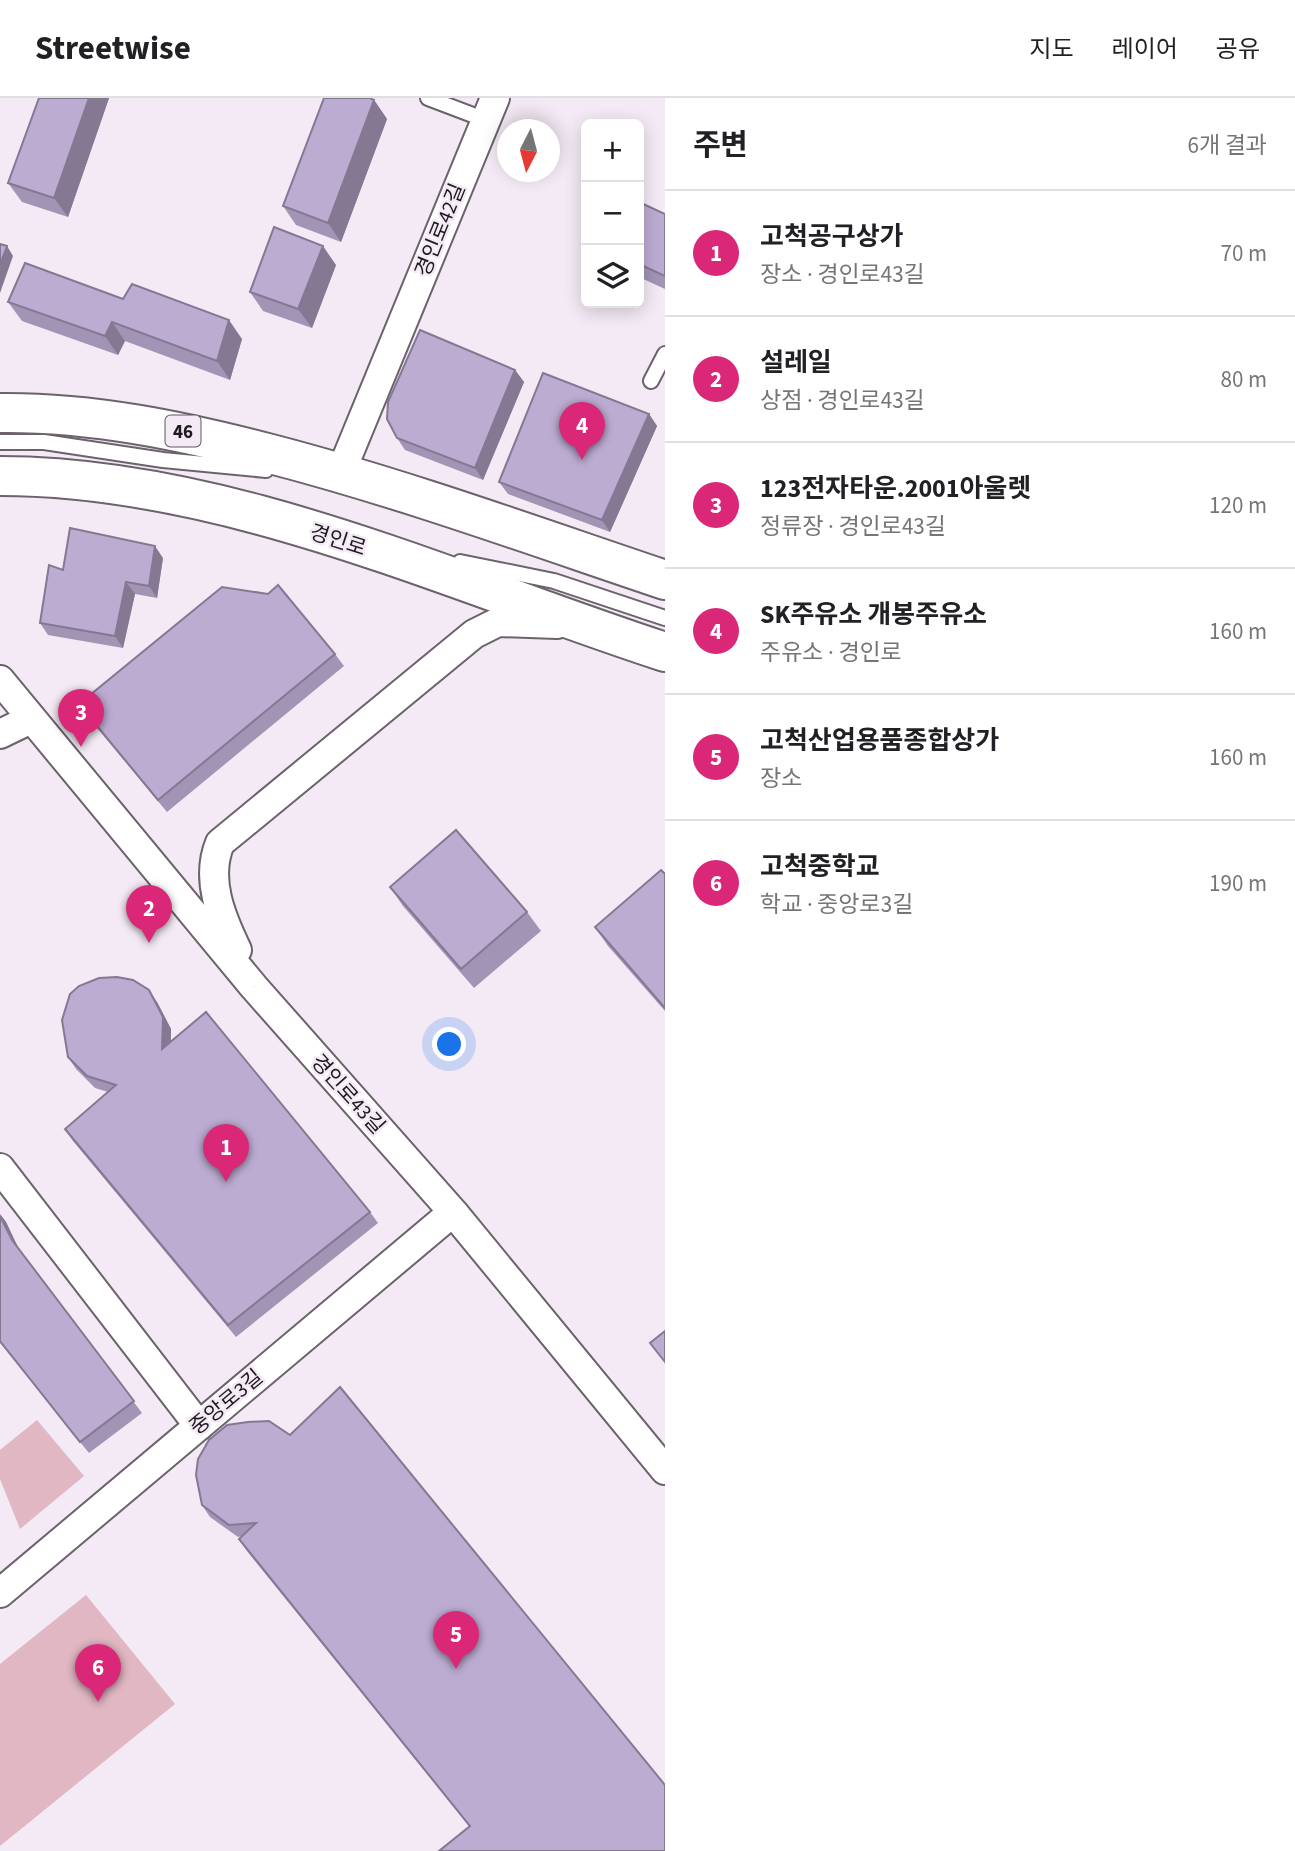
<!DOCTYPE html>
<html lang="ko">
<meta charset="utf-8">
<style>
body{margin:0;font-family:"Source Sans 3","Noto Sans KR",sans-serif;background:#f6f6f6;color:#202124}
.controls{position:absolute;right:21px;top:21px;display:grid;overflow:hidden;border-radius:10px;box-shadow:0 4px 18px #0003}
.controls button{width:63px;height:63px;display:grid;place-items:center;padding:0;border:0;border-bottom:2px solid #e0e0e0;background:#fff;color:#202124;font:35px sans-serif}
.compass{position:absolute;left:497px;top:21px;width:63px;height:63px;border-radius:50%;background:#fff;box-shadow:0 4px 18px #0003;rotate:186deg}
.you{position:absolute;left:450px;top:947px;width:24px;height:24px;margin:-18px;border:5px solid #fff;border-radius:50%;background:#1a73e8;box-shadow:0 0 0 10px #1a73e833}
.badge{display:grid;place-items:center;width:46px;height:46px;border-radius:50%;background:#db2777;color:#fff;font-size:23px;font-weight:700}
.pin{position:absolute;translate:-50% -58px;filter:drop-shadow(0 2px 4px #0008)}
.pin::after{content:'';position:absolute;top:37px;width:24px;height:21px;background:inherit;clip-path:polygon(0 0,100% 0,50% 100%)}
.list{margin:0;padding:0;list-style:none}
h2{display:flex;justify-content:space-between;align-items:center;height:91px;margin:0;padding:0 28px;font-size:30px}
h2 small{font-size:23px;font-weight:400;color:#757577}
.list li{display:grid;grid-template-columns:46px 1fr auto;gap:21px;align-items:center;box-sizing:border-box;height:126px;padding:0 28px;border-top:2px solid #e0e0e0}
.list b{display:block;font-size:26px;white-space:nowrap}
.list p{margin:0;font-size:23px;white-space:nowrap;color:#757577}
.list em{font-size:23px;font-style:normal;color:#757577}
.icon{flex:none;width:38px;height:38px;fill:none;stroke:currentColor;stroke-width:2;stroke-linecap:round;stroke-linejoin:round}
.map{position:relative;flex:none;width:665px;height:1753px;overflow:hidden}
header{display:flex;align-items:center;gap:42px;box-sizing:border-box;height:98px;padding:0 35px;background:#fff;border-bottom:2px solid #e0e0e0}
header strong{font-size:33px}
nav{display:flex;gap:38px;margin-inline-start:auto;font-size:24px}
main{display:flex}
aside{flex:1;background:#fff}
.map>svg:first-child{display:block}
.green{fill:#e0b7c2}
.lines{fill:none;stroke-linecap:round;stroke-linejoin:round}
.service-casing{stroke:#6b626c;stroke-width:18}
.minor-casing{stroke:#6b626c;stroke-width:32}
.primary-casing{stroke:#6b626c;stroke-width:42}
.service{stroke:#fff;stroke-width:14}
.minor{stroke:#fff;stroke-width:28}
.primary{stroke:#fff;stroke-width:38}
.wall{fill:#a294b5}
.shaded-wall{fill:#847893}
.building{fill:#bcacd2;stroke:#847893;stroke-width:2}
.labels{text-anchor:middle;stroke-width:5;stroke-linejoin:round;paint-order:stroke}
.shield{fill:#f4eaf5;stroke:#5e585e;stroke-width:2}
.shield-label{font-size:19px;font-weight:bold;fill:#1d1a1e}
.street-label{font-size:21px;fill:#1d1a1e;stroke:#f4eaf5}
</style>
<header>
<strong>Streetwise</strong>
<nav><a>지도</a><a>레이어</a><a>공유</a></nav>
</header>
<main>
<div class="map">
<svg width="665" height="1753" viewBox="0 0 665 1753">
<rect width="100%" height="100%" fill="#f4eaf5"/>
<path class="green" d="M37 1322 84 1378 20 1431 0 1381V1352Z
M86 1497 175 1606 0 1748V1566Z"/>
<g class="lines">
<g class="service-casing">
<path id="service" d="M428 0 486 22
M651 283 665 256
M0 344H44L163 362 266 372
M460 464 554 483 665 520"/>
</g>
<g class="minor-casing">
<path id="minor" d="M341 374 495 0
M0 582 254 889 453 1114 665 1372
M0 636 31 621
M237 852C221 819 205 781 220 745L474 536 498 524 557 526
M0 1070 199 1328
M0 1495 453 1114"/>
</g>
<g class="primary-casing">
<path id="primary" d="M0 315C92 314 183 333 271 356 405 391 534 438 665 482
M0 378C227 378 453 485 665 554"/>
</g>
<use href="#service" class="service"/>
<use href="#minor" class="minor"/>
<use href="#primary" class="primary"/>
</g>
<path class="wall" d="M39 0H109L68 119 22 104 8 85Z
M374 2 387 21 341 144 296 127 283 108Z
M639 104 665 116V191L639 179Z
M336 167 312 230 263 213 250 194Z
M123 201 242 241 230 282 125 243 118 257 22 223 8 204Z
M515 272 524 284 483 382 405 352 397 340Z
M649 316 657 328 610 434 508 396 499 384Z
M163 460 157 500 135 496 123 550 48 537 40 525 63 472Z
M335 556 344 568 167 714 87 618 79 606Z
M665 776V913L608 848 595 829Z
M390 789 527 814 541 833 474 890 403 808Z
M157 904 171 931V944L370 1114 378 1125 236 1239 73 1043 65 1031 108 994 95 990 76 971 68 959Z
M0 1116 6 1124 19 1151 142 1315 89 1355 0 1245Z
M196 1377 665 1687 469 1728 247 1453 239 1441 242 1438 238 1439 210 1419 202 1407Z"/>
<path class="shaded-wall" d="M89 0H109L68 119 54 100Z
M374 2 387 21 341 144 328 125Z
M7 148 13 158 0 195V167Z
M323 148 336 167 312 230 298 211Z
M229 222 242 241 230 282 217 263Z
M112 224 125 243 118 257 105 238Z
M515 272 524 284 483 382 475 370Z
M649 316 657 328 610 434 602 422Z
M155 448 163 460 157 500 149 488Z
M126 484 135 496 123 550 115 538Z
M149 892 157 904 171 931 170 963 162 951Z
M0 1116 6 1124 20 1154 12 1142Z"/>
<path class="building" d="M39 0H89L54 100 8 85Z
M324 0H370L374 2 328 125 283 108Z
M639 104 665 116V178L639 166Z
M274 129 323 148 298 211 250 194Z
M0 146 7 148 0 167Z
M25 165 123 201 132 186 229 222 217 263 112 224 105 238 8 204Z
M420 232 515 272 475 370 397 340 387 321 388 304Z
M543 275 649 316 602 422 499 384Z
M70 430 155 448 149 488 126 484 115 538 40 525 49 467 63 472Z
M278 487 335 556 158 702 79 606 222 489 268 496Z
M456 732 527 814 461 871 390 789Z
M661 772 665 776V910L595 829Z
M117 879 133 882 149 892 163 919 162 951 206 914 370 1114 228 1227 65 1031 116 987 87 978 68 959 62 922 70 896 79 888 99 880Z
M0 1118 12 1142 134 1303 80 1344 0 1243Z
M665 1233V1264L650 1245Z
M340 1289 665 1687V1753H439L470 1728 239 1441 256 1425 229 1427 202 1407 196 1377 198 1361 209 1342 227 1327 248 1324 269 1323 290 1337Z"/>
<g class="labels">
<rect class="shield" x="165.5" y="317.5" width="35" height="31" rx="5"/>
<g class="shield-label">
<text x="183" y="340">46</text>
</g>
<g class="street-label">
<text transform="translate(440 132) rotate(-68)" y="7">경인로42길</text>
<text transform="translate(338 442) rotate(18)" y="7">경인로</text>
<text transform="translate(348 996) rotate(48)" y="7">경인로43길</text>
<text transform="translate(226 1304) rotate(-40)" y="7">중앙로3길</text>
</g>
</g>
</svg>
<div class="controls">
<button>+</button>
<button>−</button>
<button><svg class="icon" aria-label="layers" viewBox="0 0 24 24"><path d="M12 4l9 5-9 5-9-5zM3 14l9 5 9-5"/></svg></button>
</div>
<svg class="compass" viewBox="-18 -18 36 36"><path d="M0-13l5 13h-10z" fill="#e53935"/><path d="M0 13l5-13h-10z" fill="#757577"/></svg>
<div class="you"></div>
<div class="pin badge" style="left:226px;top:1084px">1</div>
<div class="pin badge" style="left:149px;top:845px">2</div>
<div class="pin badge" style="left:81px;top:649px">3</div>
<div class="pin badge" style="left:582px;top:362px">4</div>
<div class="pin badge" style="left:456px;top:1571px">5</div>
<div class="pin badge" style="left:98px;top:1604px">6</div>
</div>
<aside>
<h2>주변<small>6개 결과</small></h2>
<ul class="list">
<li><span class="badge">1</span><div><b>고척공구상가</b><p>장소 · 경인로43길</p></div><em>70 m</em></li>
<li><span class="badge">2</span><div><b>설레일</b><p>상점 · 경인로43길</p></div><em>80 m</em></li>
<li><span class="badge">3</span><div><b>123전자타운.2001아울렛</b><p>정류장 · 경인로43길</p></div><em>120 m</em></li>
<li><span class="badge">4</span><div><b>SK주유소 개봉주유소</b><p>주유소 · 경인로</p></div><em>160 m</em></li>
<li><span class="badge">5</span><div><b>고척산업용품종합상가</b><p>장소</p></div><em>160 m</em></li>
<li><span class="badge">6</span><div><b>고척중학교</b><p>학교 · 중앙로3길</p></div><em>190 m</em></li>
</ul>
</aside>
</main>
